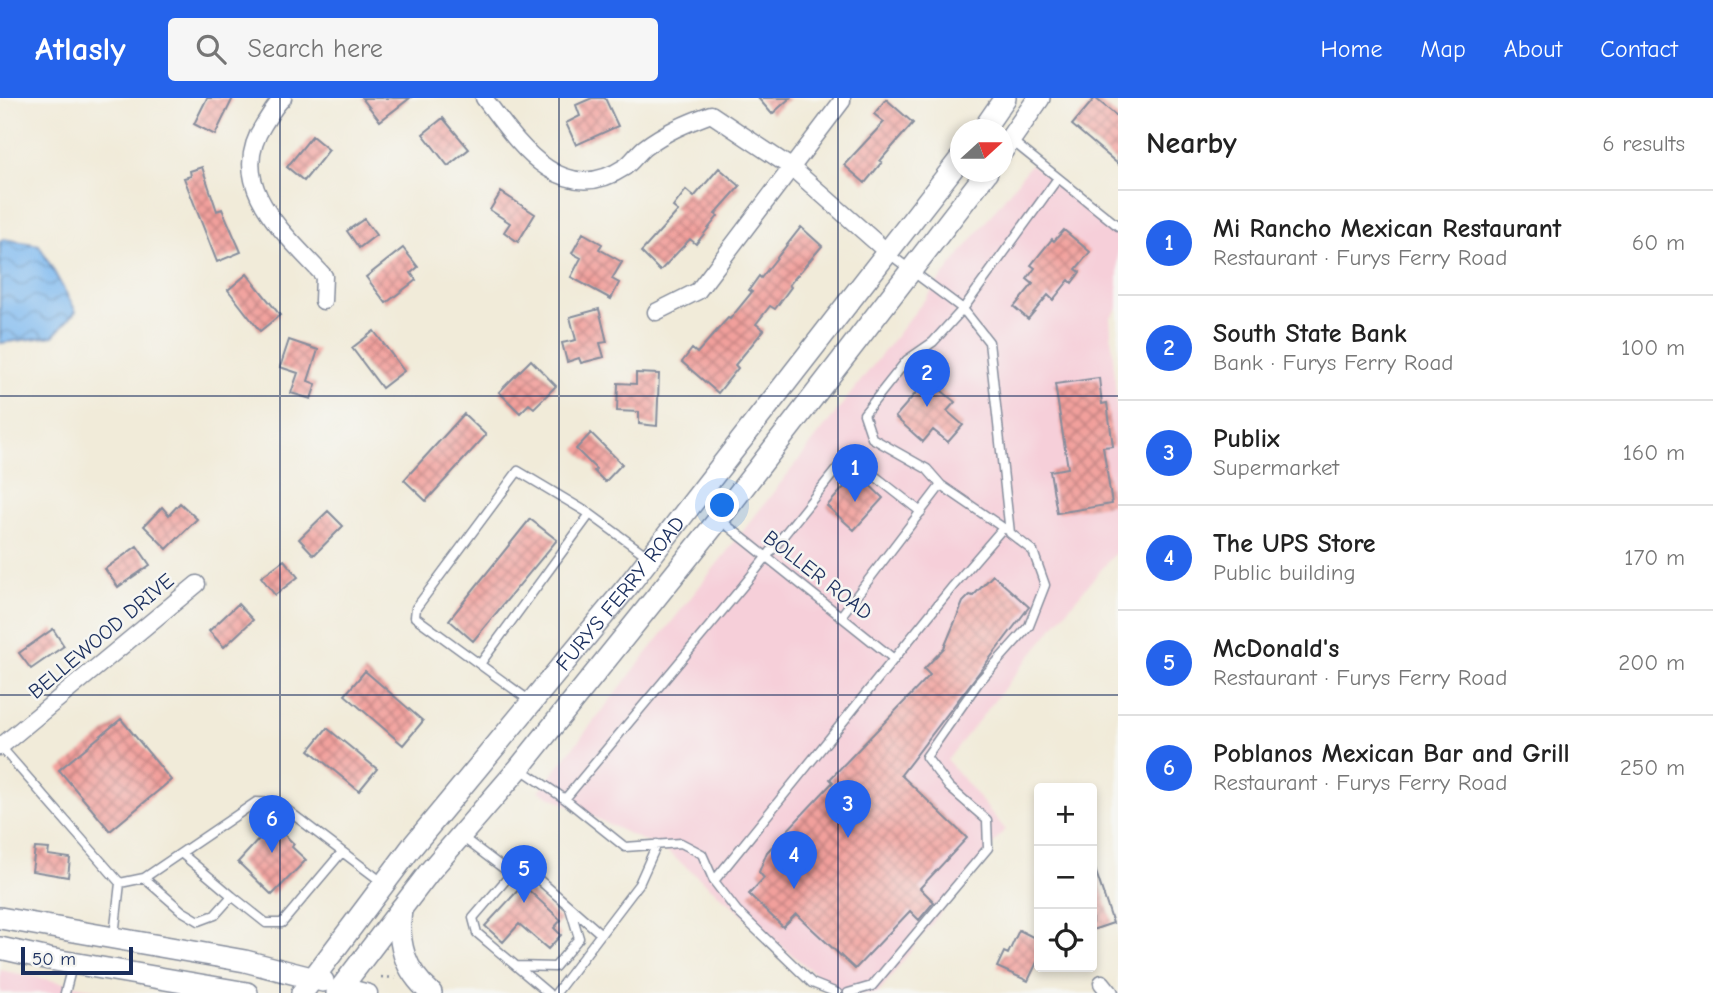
<!DOCTYPE html>
<meta charset="utf-8">
<style>
body{margin:0;font-family:"Comic Neue",sans-serif;background:#f6f6f6;color:#222}
.controls{position:absolute;right:21px;bottom:21px;display:grid;overflow:hidden;border-radius:7px;box-shadow:0 4px 10px #0003}
.controls button{width:63px;height:63px;display:grid;place-items:center;padding:0;border:0;border-bottom:2px solid #e0e0e0;background:#fff;color:#222;font:35px sans-serif}
.compass{position:absolute;left:950px;top:21px;width:63px;height:63px;border-radius:50%;background:#fff;box-shadow:0 4px 10px #0003;rotate:69deg}
.scale{position:absolute;left:21px;bottom:18px;width:112px;box-sizing:border-box;padding-left:7px;border:4px solid #1b2f5e;border-top:0;font-size:19px;line-height:24px;white-space:nowrap;color:#1b2f5e;-webkit-text-stroke:5px #f6f6f2;paint-order:stroke}
.you{position:absolute;left:723px;top:408px;width:24px;height:24px;margin:-18px;border:5px solid #fff;border-radius:50%;background:#1a73e8;box-shadow:0 0 0 10px #1a73e833}
.badge{display:grid;place-items:center;width:46px;height:46px;border-radius:50%;background:#2563eb;color:#fff;font-size:23px;font-weight:700}
.pin{position:absolute;translate:-50% -58px;filter:drop-shadow(0 2px 4px #0008)}
.pin::after{content:'';position:absolute;top:37px;width:24px;height:21px;background:inherit;clip-path:polygon(0 0,100% 0,50% 100%)}
.list{margin:0;padding:0;list-style:none}
h2{display:flex;justify-content:space-between;align-items:center;height:91px;margin:0;padding:0 28px;font-size:30px}
h2 small{font-size:23px;font-weight:400;color:#767676}
.list li{display:grid;grid-template-columns:46px 1fr auto;gap:21px;align-items:center;box-sizing:border-box;height:105px;padding:0 28px;border-top:2px solid #e0e0e0}
.list b{display:block;font-size:26px;white-space:nowrap}
.list p{margin:0;font-size:23px;white-space:nowrap;color:#767676}
.list em{font-size:23px;font-style:normal;color:#767676}
.icon{flex:none;width:38px;height:38px;fill:none;stroke:currentColor;stroke-width:2;stroke-linecap:round;stroke-linejoin:round}
.map{position:relative;flex:none;width:1118px;height:895px;overflow:hidden}
header{display:flex;align-items:center;gap:42px;box-sizing:border-box;height:98px;padding:0 35px;background:#2563eb;color:#fff}
header strong{font-size:33px}
nav{display:flex;gap:38px;margin-inline-start:auto;font-size:24px}
.search{width:490px;height:63px;background:#f6f6f6;display:flex;align-items:center;gap:18px;box-sizing:border-box;padding:0 24px;border-radius:7px;color:#767676;font-size:26px}
main{display:flex}
aside{flex:1;background:#fff}
.map>svg:first-child{display:block}
.built{fill:#f6cfd9}
.water{fill:url(#water-waves);stroke:#4c74a6;stroke-width:2}
.building{fill:url(#building-cross-hatch)}
.lines{fill:none;stroke-linecap:round;stroke-linejoin:round}
.service-casing{stroke:#868d9c;stroke-width:11}
.minor-casing{stroke:#868d9c;stroke-width:19}
.secondary-casing{stroke:#868d9c;stroke-width:24}
.path{stroke:#868d9c;stroke-width:2.5;stroke-dasharray:2 5;stroke-linecap:butt}
.service{stroke:#fff;stroke-width:8}
.minor{stroke:#fff;stroke-width:16}
.secondary{stroke:#fff;stroke-width:21}
.grid{fill:none;stroke:#1b2f5e;stroke-width:2;stroke-opacity:0.55}
.labels{text-anchor:middle;stroke-width:5;stroke-linejoin:round;paint-order:stroke}
.street-label{font-size:21px;fill:#1b2f5e;stroke:#f6f6f2}
</style>
<header>
<strong>Atlasly</strong>
<div class="search"><svg class="icon" aria-label="search" viewBox="0 0 24 24"><circle cx="10" cy="10" r="6"/><path d="M15 15l6 6"/></svg>Search here</div>
<nav><a>Home</a><a>Map</a><a>About</a><a>Contact</a></nav>
</header>
<main>
<div class="map">
<svg width="1118" height="895" viewBox="0 0 1118 895">
<defs>
<pattern id="water-waves" width="16" height="10" patternUnits="userSpaceOnUse" patternTransform="scale(1.75)"><rect width="16" height="10" fill="#7cb8ef"/><path d="M0 5q4-4 8 0t8 0" fill="none" stroke="#6596c5"/></pattern>
<pattern id="building-cross-hatch" width="8" height="8" patternUnits="userSpaceOnUse" patternTransform="scale(1.75)"><rect width="8" height="8" fill="#f2a09c"/><path d="M0 0l8 8M0 8l8-8" fill="none" stroke="#c38382"/></pattern>
</defs>
<rect width="100%" height="100%" fill="#f6f6f2"/>
<filter id="ink" filterUnits="userSpaceOnUse"><feTurbulence type="fractalNoise" baseFrequency=".0143" numOctaves="2"/><feDisplacementMap in="SourceGraphic" scale="14" xChannelSelector="R" yChannelSelector="G"/><feConvolveMatrix kernelMatrix="1 2 1 2 8 2 1 2 1" color-interpolation-filters="sRGB"/></filter>
<filter id="wash" filterUnits="userSpaceOnUse"><feTurbulence type="fractalNoise" baseFrequency=".00686" numOctaves="4" result="noise"/><feDisplacementMap in="SourceGraphic" scale="28" xChannelSelector="R" yChannelSelector="G"/><feGaussianBlur stdDeviation="1.57" result="paint"/><feColorMatrix in="noise" values="0 0 0 0 0 0 0 0 0 0 0 0 0 0 0 0 0 1.4 0 .05"/><feComposite in="paint" operator="in"/></filter>
<g filter="url(#wash)">
<rect width="100%" height="100%" fill="#f1ebd9"/>
<path class="built" d="M1031 66 1118 135V210L1110 220 1118 324V452L1071 507 947 662 1005 731 878 895H838L669 755 539 693Z
M0 872 114 895H0Z"/>
<path class="water" d="M3 141 39 147 76 213 53 238 0 245V144Z"/>
<g id="blocks">
<path class="building" d="M207 0H233L215 37 194 26Z
M362 0H410L380 23Z
M592 0H605L618 28 576 47 566 25 580 18 576 7Z
M758 0H790L772 16Z
M1095 0 1118 19V66L1072 27Z
M886 1 913 25 880 63 882 64 865 85 844 67 884 24 874 16Z
M443 20 469 51 448 68 423 36Z
M312 38 329 52 304 83 287 69Z
M202 69 217 113 222 111 241 154 217 164 184 80 191 78 190 73Z
M719 70 740 88 715 116 718 118 696 146 690 141 660 173 641 154 678 113 673 109 686 92 694 99Z
M501 94 535 116 518 144 504 134 510 125 490 112Z
M364 121 376 137 359 150 347 133Z
M801 129 822 148 789 187 791 189 775 211 770 208 756 226 764 232 735 267 738 270 718 295 682 264 692 251 697 255 728 220 730 221 752 194 749 192 759 178 761 180Z
M1064 132 1090 154 1076 171 1080 174 1072 185 1069 182 1053 202 1048 197 1028 221 1014 209 1033 186 1027 181 1035 170 1031 167 1052 141 1054 143Z
M583 135 602 146 599 151 622 164 612 181 619 185 611 201 571 179 581 160 572 155Z
M403 150 418 169 411 175 416 182 386 205 366 179Z
M247 176 280 217 260 233 228 192Z
M599 211 607 244 600 245 604 259 581 265 579 260 567 264 562 245 576 242 570 219Z
M374 233 404 273 382 290 352 250Z
M289 242 318 252 308 283 316 286 311 301 291 295 298 275 280 269Z
M531 262 556 288 534 310 529 306 520 315 499 294Z
M636 275 659 276 657 328 639 326V314L617 313 618 285 636 286Z
M1099 280 1102 306 1107 305 1113 348 1103 349 1112 406 1057 415 1050 373 1068 370 1055 286Z
M928 281 955 304 947 313 963 327 948 344 933 332 923 344 895 319Z
M464 316 486 337 426 403 404 382Z
M591 335 622 366 605 384 594 373 596 371 576 351Z
M857 375 883 400 854 432 827 408Z
M180 405 197 421 167 451 144 428 162 409 169 417Z
M328 413 343 428 314 457 299 441Z
M530 421 557 442 473 543 449 522Z
M137 448 150 467 118 489 105 471Z
M284 462 298 479 275 497 261 479Z
M993 477 1029 509 901 677 967 740 920 790 934 804 919 822 910 813 855 871 796 816 783 829 749 796 764 780 759 774 767 754 833 684 830 681 930 577 924 571 944 550 963 504 970 497 973 498Z
M238 506 253 522 224 549 209 533Z
M53 531 64 548 31 571 19 555Z
M365 573 423 623 403 647 345 597Z
M121 621 171 682 110 733 59 672Z
M327 630 377 671 359 693 309 652Z
M273 726 294 746 292 749 306 762 272 797 238 764Z
M35 750 49 751 48 757 70 760 68 779 32 773Z
M1092 768H1094L1113 825 1092 832Z
M523 787 561 822 554 830 561 837 548 851 519 826 503 844 485 828Z
M1019 832 1039 842V860L1028 883 997 869 1004 854 1008 856Z"/>
</g>
</g>
<g filter="url(#ink)">
<use href="#blocks" fill-opacity="0" stroke="#868d9c" stroke-width="2"/>
<g class="lines">
<g class="service-casing">
<path id="service" d="M1011 42 1118 128
M941 387 1005 431
M719 421 894 561
M841 518 941 387 927 371 872 340 864 316 907 262 933 244 963 211 1058 80
M480 566 590 416
M530 603 415 519 416 510 518 373 590 416 650 460
M1 649 120 785 114 838
M521 671 565 701 625 749 681 745 702 756 714 783 737 813 812 885 837 895
M565 701 743 488 848 357 921 414
M462 739 511 776 529 773 601 836
M342 754 282 825H266L232 798 215 817 199 823 182 813 144 780 256 704 278 705 382 784
M181 755 232 798
M511 776 473 820 477 835 548 895
M714 783 953 488 1003 430
M120 785 144 780
M516 868 555 869 579 840 570 810
M65 895 72 868
M556 895 639 786 657 746
M848 895 872 888 988 750 987 722 949 689 926 659 978 585 1029 528 1045 487 1033 453 1010 435 989 244 963 211 888 155"/>
</g>
<g class="minor-casing">
<path id="minor" d="M283 0C275 7 270 17 264 26 224 87 286 136 324 178L323 203
M484 0C518 45 561 111 625 69 632 64 637 56 644 50 665 34 687 25 711 16L792 70 887 154
M656 214 698 193 842 3V0
M0 649 197 486
M1102 885 1110 895
M342 888 369 895"/>
</g>
<g class="secondary-casing">
<g id="secondary">
<path d="M983 32 1005 0"/>
<path d="M1002 53 1039 0"/>
<path d="M401 811C397 845 404 872 431 895"/>
<path d="M0 820 245 863 323 883"/>
<path d="M0 850 49 861 247 895"/>
<path id="s1" d="M302 895 411 750 627 489 960 61"/>
<path d="M337 895 430 773 519 670 719 421 987 74"/>
</g>
</g>
<path class="path" d="M381 879 396 880"/>
<use href="#service" class="service"/>
<use href="#minor" class="minor"/>
<use href="#secondary" class="secondary"/>
</g>
</g>
<path class="grid" d="M280 0V895M559 0V895M838 0V895M0 298H1118M0 597H1118"/>
<g class="labels">
<g class="street-label">
<text transform="translate(818 477) rotate(38)" y="7">BOLLER ROAD</text>
<text dy="7" stroke="none"><textPath href="#s1" startOffset="511">FURYS FERRY ROAD</textPath></text>
<text transform="translate(101 538) rotate(-40)" y="7">BELLEWOOD DRIVE</text>
</g>
</g>
</svg>
<div class="controls">
<button>+</button>
<button>−</button>
<button><svg class="icon" aria-label="locate" viewBox="0 0 24 24"><circle cx="12" cy="12" r="6"/><path d="M12 2v4M12 18v4M2 12h4M18 12h4"/></svg></button>
</div>
<svg class="compass" viewBox="-18 -18 36 36"><path d="M0-13l5 13h-10z" fill="#e53935"/><path d="M0 13l5-13h-10z" fill="#767676"/></svg>
<div class="scale">50 m</div>
<div class="you"></div>
<div class="pin badge" style="left:855px;top:404px">1</div>
<div class="pin badge" style="left:927px;top:309px">2</div>
<div class="pin badge" style="left:848px;top:740px">3</div>
<div class="pin badge" style="left:794px;top:791px">4</div>
<div class="pin badge" style="left:524px;top:805px">5</div>
<div class="pin badge" style="left:272px;top:755px">6</div>
</div>
<aside>
<h2>Nearby<small>6 results</small></h2>
<ul class="list">
<li><span class="badge">1</span><div><b>Mi Rancho Mexican Restaurant</b><p>Restaurant · Furys Ferry Road</p></div><em>60 m</em></li>
<li><span class="badge">2</span><div><b>South State Bank</b><p>Bank · Furys Ferry Road</p></div><em>100 m</em></li>
<li><span class="badge">3</span><div><b>Publix</b><p>Supermarket</p></div><em>160 m</em></li>
<li><span class="badge">4</span><div><b>The UPS Store</b><p>Public building</p></div><em>170 m</em></li>
<li><span class="badge">5</span><div><b>McDonald's</b><p>Restaurant · Furys Ferry Road</p></div><em>200 m</em></li>
<li><span class="badge">6</span><div><b>Poblanos Mexican Bar and Grill</b><p>Restaurant · Furys Ferry Road</p></div><em>250 m</em></li>
</ul>
</aside>
</main>
